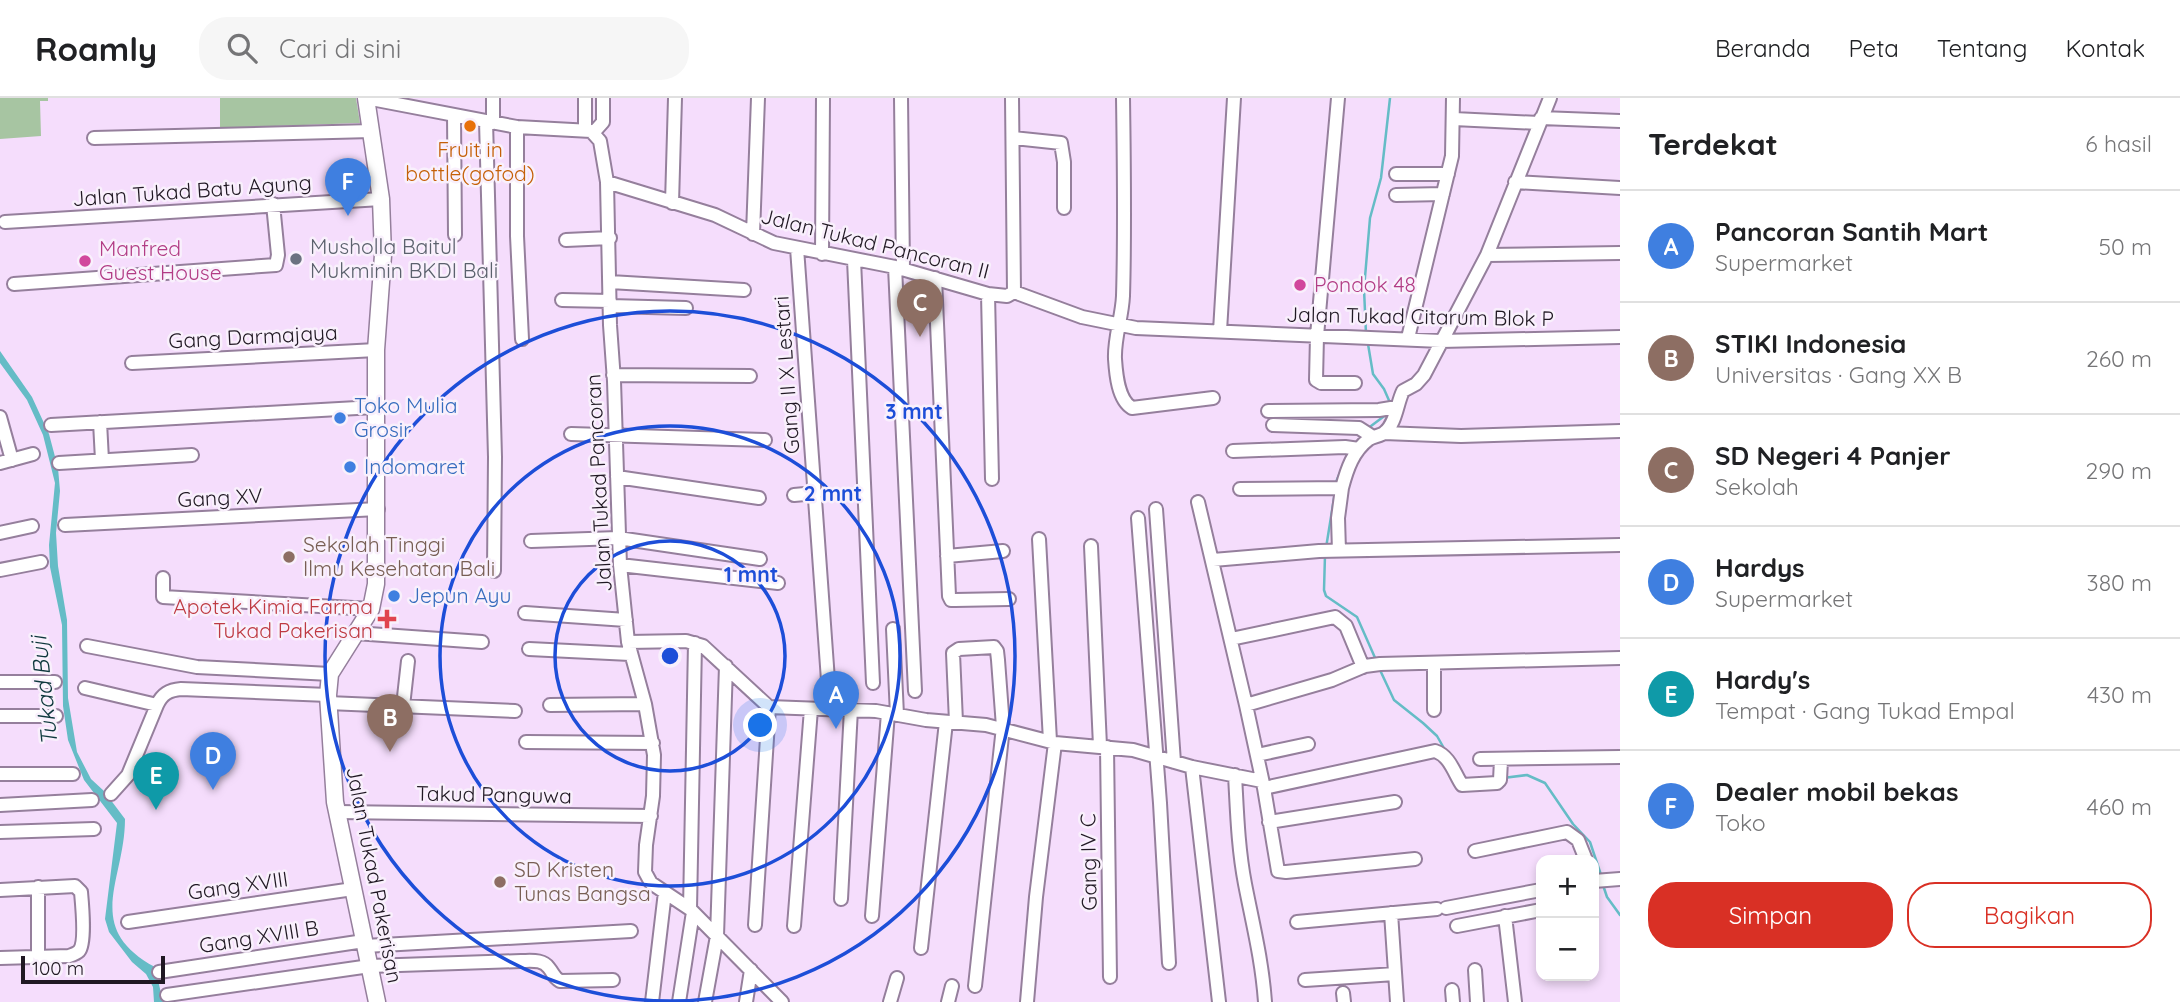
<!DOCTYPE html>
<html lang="id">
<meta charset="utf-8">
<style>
body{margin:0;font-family:Quicksand,sans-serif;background:#f6f6f6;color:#202124}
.controls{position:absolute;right:21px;bottom:21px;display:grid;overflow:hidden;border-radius:14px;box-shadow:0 4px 10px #0003}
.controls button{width:63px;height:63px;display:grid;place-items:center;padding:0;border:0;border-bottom:2px solid #e0e0e0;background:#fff;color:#202124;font:35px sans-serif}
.scale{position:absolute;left:21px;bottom:18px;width:144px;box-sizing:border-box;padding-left:7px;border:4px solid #201823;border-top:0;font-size:19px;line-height:24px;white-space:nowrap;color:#201823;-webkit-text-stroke:5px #f9f0fc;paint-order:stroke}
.you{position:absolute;left:761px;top:628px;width:24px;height:24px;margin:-18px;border:5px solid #fff;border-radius:50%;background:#1a73e8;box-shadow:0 0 0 10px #1a73e833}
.badge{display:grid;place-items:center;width:46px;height:46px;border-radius:50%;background:#d93025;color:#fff;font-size:23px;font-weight:700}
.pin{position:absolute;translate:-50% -58px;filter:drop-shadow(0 2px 4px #0008)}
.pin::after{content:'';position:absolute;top:37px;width:24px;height:21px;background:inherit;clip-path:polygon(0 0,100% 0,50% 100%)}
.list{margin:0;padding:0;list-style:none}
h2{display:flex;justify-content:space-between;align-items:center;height:91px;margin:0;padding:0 28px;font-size:30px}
h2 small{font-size:23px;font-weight:400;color:#757577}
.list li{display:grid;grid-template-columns:46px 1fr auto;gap:21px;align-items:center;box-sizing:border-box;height:112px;padding:0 28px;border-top:2px solid #e0e0e0}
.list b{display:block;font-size:26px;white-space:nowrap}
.list p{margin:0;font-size:23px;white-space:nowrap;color:#757577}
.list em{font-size:23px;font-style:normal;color:#757577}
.actions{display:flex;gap:14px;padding:21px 28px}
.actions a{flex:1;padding:16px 0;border:2px solid #d93025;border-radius:28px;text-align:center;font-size:24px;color:#d93025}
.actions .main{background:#d93025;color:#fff}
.icon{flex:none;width:38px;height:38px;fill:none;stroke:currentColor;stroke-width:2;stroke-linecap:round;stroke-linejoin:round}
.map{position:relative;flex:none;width:1620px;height:904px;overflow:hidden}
header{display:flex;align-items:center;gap:42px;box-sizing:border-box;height:98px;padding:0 35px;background:#fff;border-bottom:2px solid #e0e0e0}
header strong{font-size:33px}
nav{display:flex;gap:38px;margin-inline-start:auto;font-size:24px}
.search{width:490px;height:63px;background:#f6f6f6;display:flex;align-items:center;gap:18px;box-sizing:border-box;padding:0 24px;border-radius:28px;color:#757577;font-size:26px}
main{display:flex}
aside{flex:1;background:#fff}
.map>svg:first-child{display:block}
.green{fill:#a7c5a2}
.water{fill:#65bcc6}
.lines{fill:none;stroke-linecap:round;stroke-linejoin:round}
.stream{stroke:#65bcc6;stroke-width:2.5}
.street-casing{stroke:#957f9c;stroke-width:16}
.secondary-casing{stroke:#957f9c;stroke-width:19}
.street{stroke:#fff;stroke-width:12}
.secondary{stroke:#fff;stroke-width:16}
.ring{fill:none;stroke:#1d4ed8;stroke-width:3.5}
.food-dot{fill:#e8710a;stroke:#f9f0fc;stroke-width:2.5}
.worship-dot{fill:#6b7280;stroke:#f9f0fc;stroke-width:2.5}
.hotel-dot{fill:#d1479c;stroke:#f9f0fc;stroke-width:2.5}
.shop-dot{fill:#3f7fe0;stroke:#f9f0fc;stroke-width:2.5}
.education-dot{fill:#8d6e63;stroke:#f9f0fc;stroke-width:2.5}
.health-dot{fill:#e0444e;stroke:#f9f0fc;stroke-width:2.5}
.labels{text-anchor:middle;stroke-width:5;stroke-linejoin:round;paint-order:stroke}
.food-label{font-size:21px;fill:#c56008;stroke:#f9f0fc}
.street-label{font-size:21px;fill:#201823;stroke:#f9f0fc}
.worship-label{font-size:21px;fill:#5b616d;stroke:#f9f0fc;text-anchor:start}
.hotel-label{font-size:21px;fill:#b23c85;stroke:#f9f0fc;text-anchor:start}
.shop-label{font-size:21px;fill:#366cbe;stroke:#f9f0fc;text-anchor:start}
.education-label{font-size:21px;fill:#785e54;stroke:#f9f0fc;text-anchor:start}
.health-label{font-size:21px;fill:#be3a42;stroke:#f9f0fc;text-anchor:end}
.water-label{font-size:23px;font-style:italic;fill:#0e383d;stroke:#f9f0fc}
.centre{fill:#1d4ed8;stroke:#f9f0fc;stroke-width:3.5}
.ring-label{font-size:21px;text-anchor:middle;font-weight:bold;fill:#1d4ed8;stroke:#f9f0fc;stroke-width:5;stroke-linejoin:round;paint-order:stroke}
</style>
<header>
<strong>Roamly</strong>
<div class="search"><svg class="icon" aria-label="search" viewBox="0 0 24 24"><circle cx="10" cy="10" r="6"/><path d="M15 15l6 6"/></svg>Cari di sini</div>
<nav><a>Beranda</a><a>Peta</a><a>Tentang</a><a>Kontak</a></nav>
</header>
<main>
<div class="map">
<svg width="1620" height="904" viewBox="0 0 1620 904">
<rect width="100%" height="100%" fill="#f5ddfc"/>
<path class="green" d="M0 0H48V3H40L41 38 0 41Z
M220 0H356L360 25 220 30Z"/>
<path class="water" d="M0 253 32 299 49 336 58 370 60 393 56 435 58 468 67 522 68 600 77 654 91 681 104 693 125 721C125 783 82 829 155 869L163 904H154L153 889 146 876 132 864 109 834 105 821 117 725 84 682 68 642 63 608 62 527 50 469 49 447 55 385 43 337 27 302 0 265Z"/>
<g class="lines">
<path class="stream" d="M1366 236 1364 191 1370 120 1381 80 1390 0
M1368 246 1373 276 1384 291 1391 307
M1367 331 1387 316
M1336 384 1347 358
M1326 450 1335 394
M1325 457 1324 492 1326 498 1357 519 1376 562
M1380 572 1394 602 1423 625 1437 638 1445 652
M1503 680 1527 677 1545 685 1573 726 1590 744 1601 777
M1603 787 1607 799 1620 817"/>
<g class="street-casing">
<path id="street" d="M366 0 517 29 591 33 600 43 607 84 610 227 614 283 620 467 628 544 645 606 654 657 653 698 646 747 645 774 651 785 690 811 782 904
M493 0V25
M901 0 903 171
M1012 0 1014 194
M1123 0C1124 66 1125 132 1123 198 1122 220 1114 240 1115 261 1116 276 1118 302 1132 310L1213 300
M1338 0 1317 238 1316 282 1321 285H1355
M454 17 455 137
M1541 20 1620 23
M1454 21 1539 25
M486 23 495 359 494 473
M517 29V138L522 241
M585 31V0
M594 34 603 24V0
M94 40 372 33
M1013 40 1061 45 1064 64V110
M1396 76H1448
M607 84 715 117 774 145 895 169 988 196 1007 198 1014 194
M1515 84 1620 90
M1396 97 1443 96
M672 105 675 0
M5 124 381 101
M753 136 758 0
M566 142 610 140
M797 150 830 610
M822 156 823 0
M1487 157 1620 155
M854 162 873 585
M895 169 915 593
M935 180 949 498 951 502H955L1009 501
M610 184 744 192
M14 186 276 167 278 157 273 106
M1014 194 1082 219 1136 230 1441 243 1620 239
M988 196 992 381
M562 202 610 203
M610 208 686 210
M1220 233 1234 0
M1408 240 1452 58 1453 0
M132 265 376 252
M613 277 750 278
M1268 313 1379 312 1397 309
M0 319 12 362
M100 324 102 362
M51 327 375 309
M1273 327 1359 330 1373 339
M1384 335 1461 338 1620 333
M571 336 765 342
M1233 353 1345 349 1359 351
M0 365 33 356
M59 365 192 357
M617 379 759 400
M1240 391 1342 390C1347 371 1353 353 1369 341 1374 338 1381 338 1385 334 1396 325 1397 305 1403 293L1416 286 1424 277 1487 157 1550 0
M794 397 816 395
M1198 404 1246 607 1264 690 1278 773 1286 774 1415 761
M1156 411 1174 664
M1138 420 1160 705 1169 865
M65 427 378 411
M0 435 32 428
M1039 441 1050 643
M531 443 618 440 760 461
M1091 448 1100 648
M1339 453 1338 420 1342 390
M947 458 1003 453
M1213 462 1319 453 1620 447
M620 467 778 485
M0 472 41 464
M163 480V499L371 511
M525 515 626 522
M893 531 897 617
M355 535 482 544
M1231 541 1335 519 1346 528 1363 569
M628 544 686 543 703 548 769 609 876 613 926 622 986 627 1055 645 1133 652 1192 669 1262 683
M87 548 197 569 330 576
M529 551 630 556
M1434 565V612
M0 584H55
M85 590 157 607
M328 605 515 613
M550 607 645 606
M1246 607 1332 582 1365 568 1380 566 1620 560
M403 608 408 563
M0 618H56
M956 624 953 555 959 551 994 549 997 553 998 562 1003 629 975 888
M526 644 653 645
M1107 649 1110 879
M1257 657 1308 646
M1480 661 1620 659
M1192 669 1219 904
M0 676H73
M1235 677C1237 713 1238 750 1245 786 1253 827 1262 862 1265 904
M1264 690 1435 653C1450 658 1454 675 1462 687L1497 685 1500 682 1501 662
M111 696 128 677 157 607C162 596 169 592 181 591L328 597
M0 707 92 702
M337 714 651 718
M1269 724 1395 704
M0 734 94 731
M1475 753 1567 734 1578 742 1586 762
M1594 783 1620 781
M0 792 75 788 81 794C82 805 86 845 79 853 77 855 72 857 69 858L0 860
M841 801 851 611
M1446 810 1541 792
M690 811 695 545
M1391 815 1397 904
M872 818 888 615
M1505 818 1515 904
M128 824 353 791
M1297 824 1437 811
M755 827 769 609
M794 828 811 611
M1457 828 1541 812
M365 848 631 833
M921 850 946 624
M38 858V789
M1475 872 1477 904
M159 874 364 843
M1305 882 1395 876
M1452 892 1453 904
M1343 895 1344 904
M167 897 370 868 521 863C531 863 543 861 549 870 554 876 553 879 560 883L613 882
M652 904 665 794
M679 904 693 814
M705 904 717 838 726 568
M746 904 751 872
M890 904 897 880
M948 904 952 888
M1027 904 1036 799 1055 645"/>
</g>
<g class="secondary-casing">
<path id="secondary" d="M366 0 381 101 383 157 376 252V486L371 511 330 576 328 597 335 704 377 904"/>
</g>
<use href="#street" class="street"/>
<use href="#secondary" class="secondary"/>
</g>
<g class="ring">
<circle cx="670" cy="558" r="115"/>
<circle cx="670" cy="558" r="230"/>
<circle cx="670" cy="558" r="345"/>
</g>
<circle class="food-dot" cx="470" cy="28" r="7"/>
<circle class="worship-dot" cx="296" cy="161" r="7"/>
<g class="hotel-dot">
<circle cx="85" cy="163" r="7"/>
<circle cx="1300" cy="187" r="7"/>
</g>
<g class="shop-dot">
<circle cx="340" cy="320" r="7"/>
<circle cx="350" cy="369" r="7"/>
<circle cx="394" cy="498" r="7"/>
</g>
<g class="education-dot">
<circle cx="289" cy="459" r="7"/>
<circle cx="500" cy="784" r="7"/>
</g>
<path class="health-dot" d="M383.5 510.5h7v7h7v7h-7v7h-7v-7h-7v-7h7z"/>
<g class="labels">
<g class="food-label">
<text x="470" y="59">Fruit in<tspan x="470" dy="24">bottle(gofod)</tspan></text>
</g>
<g class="street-label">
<text transform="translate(192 93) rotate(-4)" y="7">Jalan Tukad Batu Agung</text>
<text transform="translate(875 146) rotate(14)" y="7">Jalan Tukad Pancoran II</text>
<text transform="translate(1420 219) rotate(1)" y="7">Jalan Tukad Citarum Blok P</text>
<text transform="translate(253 239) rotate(-3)" y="7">Gang Darmajaya</text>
<text transform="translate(787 277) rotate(-94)" y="7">Gang II X Lestari</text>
<text transform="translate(599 385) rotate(-93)" y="7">Jalan Tukad Pancoran</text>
<text transform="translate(220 400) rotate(-3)" y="7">Gang XV</text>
<text transform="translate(494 697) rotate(1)" y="7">Takud Panguwa</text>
<text transform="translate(1089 764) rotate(-91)" y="7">Gang IV C</text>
<text transform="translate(374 777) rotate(79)" y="7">Jalan Tukad Pakerisan</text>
<text transform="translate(238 788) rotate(-8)" y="7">Gang XVIII</text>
<text transform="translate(259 839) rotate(-9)" y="7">Gang XVIII B</text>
</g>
<g class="worship-label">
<text x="310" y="156">Musholla Baitul<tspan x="310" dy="24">Mukminin BKDI Bali</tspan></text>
</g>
<g class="hotel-label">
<text x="99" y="158">Manfred<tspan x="99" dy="24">Guest House</tspan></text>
<text x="1314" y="194">Pondok 48</text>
</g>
<g class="shop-label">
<text x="354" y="315">Toko Mulia<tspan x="354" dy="24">Grosir</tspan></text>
<text x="364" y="376">Indomaret</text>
<text x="408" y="505">Jepun Ayu</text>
</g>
<g class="education-label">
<text x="303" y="454">Sekolah Tinggi<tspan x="303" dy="24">Ilmu Kesehatan Bali</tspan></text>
<text x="514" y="779">SD Kristen<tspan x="514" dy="24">Tunas Bangsa</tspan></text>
</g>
<g class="health-label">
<text x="373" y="516">Apotek Kimia Farma<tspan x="373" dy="24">Tukad Pakerisan</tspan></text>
</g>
<g class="water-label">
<text transform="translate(44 593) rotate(-96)" y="8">Tukad Buji</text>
</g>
</g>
<circle cx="670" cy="558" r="10" class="centre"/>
<g class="ring-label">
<text x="914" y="321">3 mnt</text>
<text x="833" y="403">2 mnt</text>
<text x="751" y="484">1 mnt</text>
</g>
</svg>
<div class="controls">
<button>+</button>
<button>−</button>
</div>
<div class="scale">100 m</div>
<div class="you"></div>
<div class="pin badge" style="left:836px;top:631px;background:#3f7fe0">A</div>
<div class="pin badge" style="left:390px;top:654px;background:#8d6e63">B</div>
<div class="pin badge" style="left:920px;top:239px;background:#8d6e63">C</div>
<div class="pin badge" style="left:213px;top:692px;background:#3f7fe0">D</div>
<div class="pin badge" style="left:156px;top:712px;background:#0f9aa8">E</div>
<div class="pin badge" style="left:348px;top:118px;background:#3f7fe0">F</div>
</div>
<aside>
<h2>Terdekat<small>6 hasil</small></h2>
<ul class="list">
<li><span class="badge" style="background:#3f7fe0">A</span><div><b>Pancoran Santih Mart</b><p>Supermarket</p></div><em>50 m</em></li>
<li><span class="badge" style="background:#8d6e63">B</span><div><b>STIKI Indonesia</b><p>Universitas · Gang XX B</p></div><em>260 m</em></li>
<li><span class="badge" style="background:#8d6e63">C</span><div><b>SD Negeri 4 Panjer</b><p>Sekolah</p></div><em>290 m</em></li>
<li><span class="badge" style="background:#3f7fe0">D</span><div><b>Hardys</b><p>Supermarket</p></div><em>380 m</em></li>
<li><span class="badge" style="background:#0f9aa8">E</span><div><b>Hardy's</b><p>Tempat · Gang Tukad Empal</p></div><em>430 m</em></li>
<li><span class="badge" style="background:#3f7fe0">F</span><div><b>Dealer mobil bekas</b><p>Toko</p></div><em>460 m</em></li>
</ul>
<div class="actions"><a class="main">Simpan</a><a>Bagikan</a></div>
</aside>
</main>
